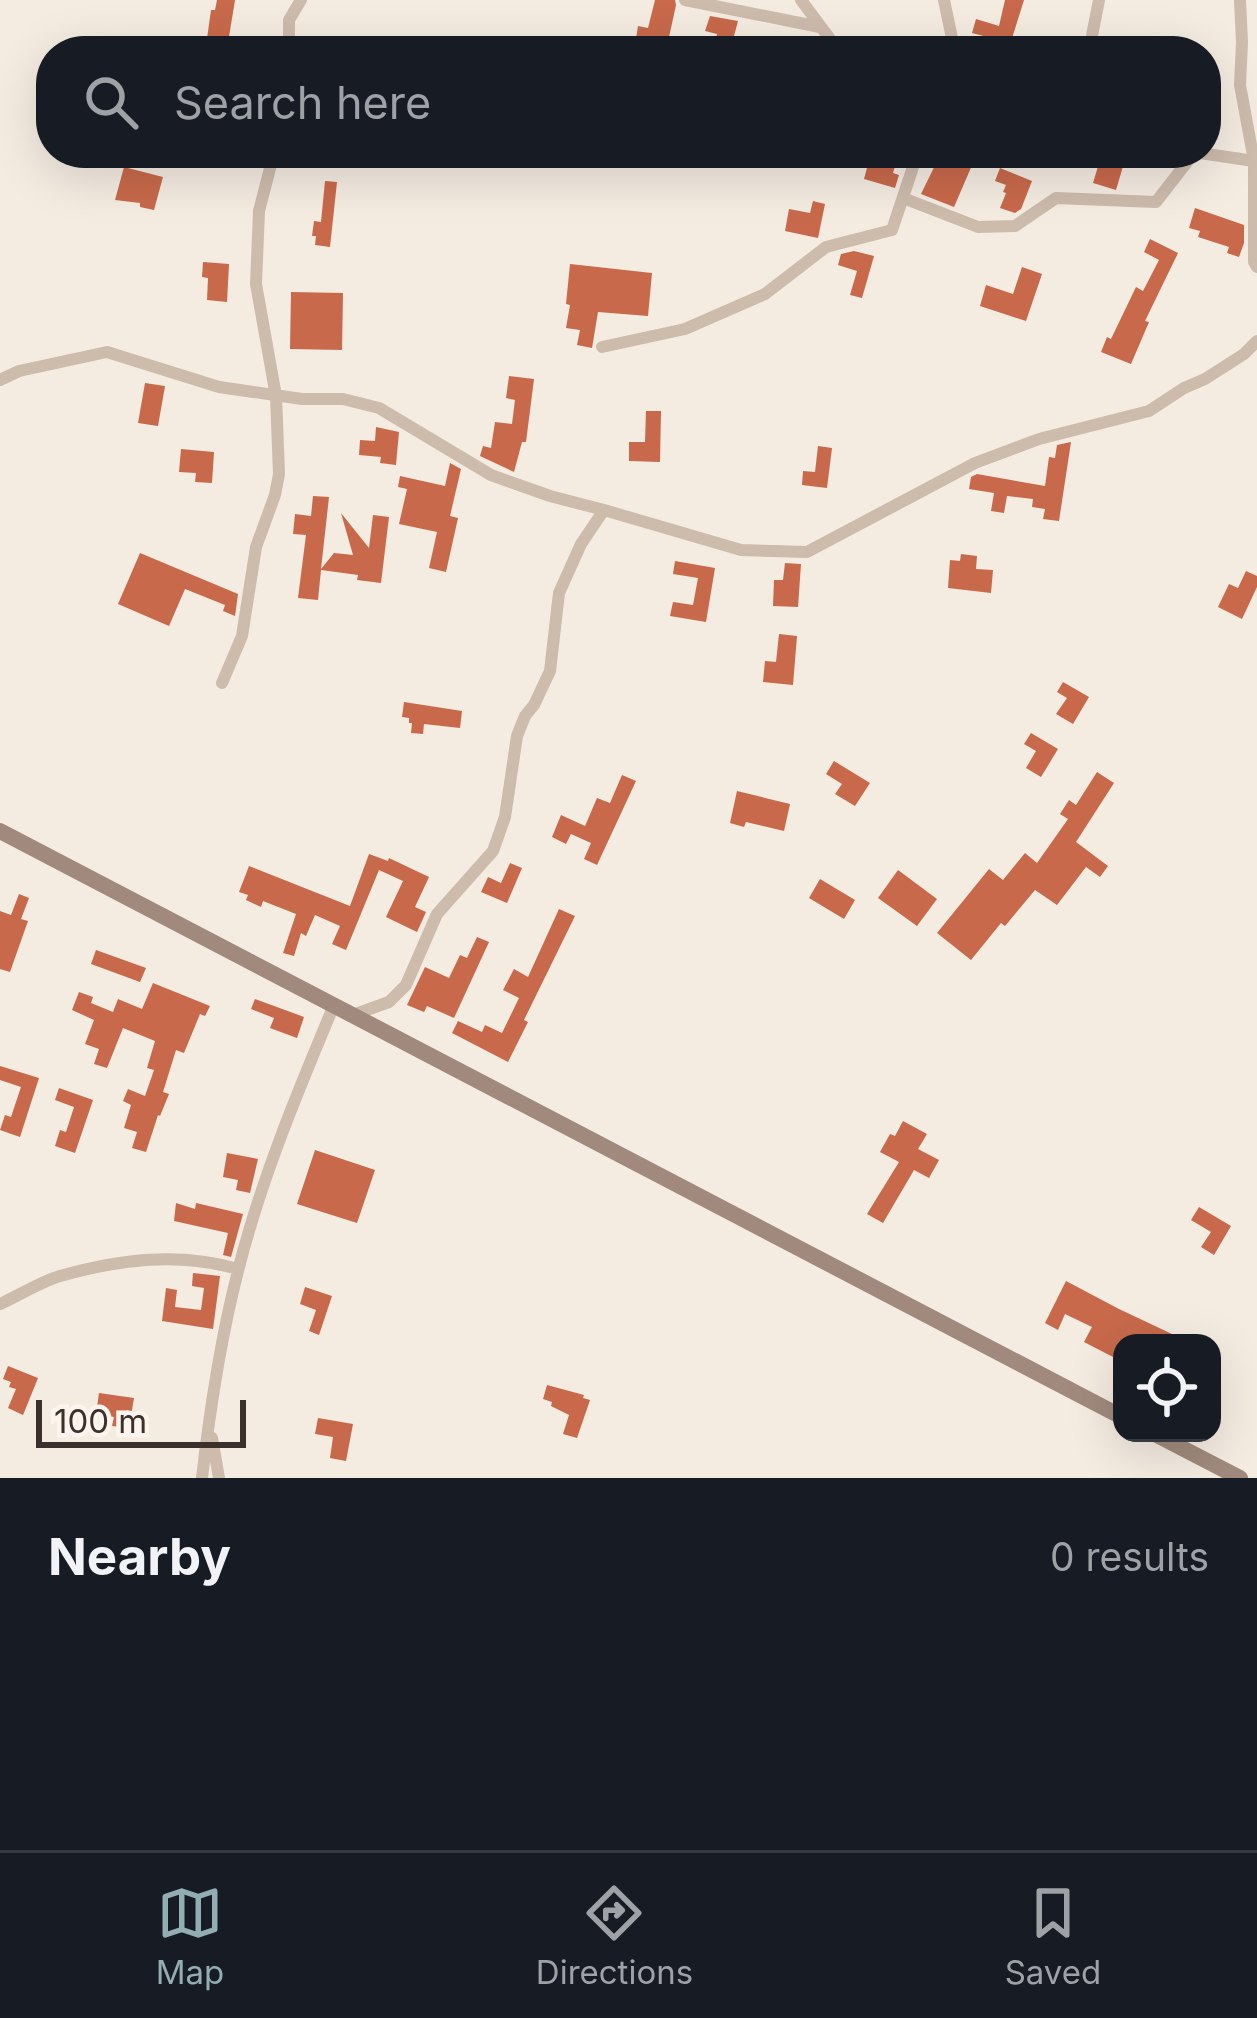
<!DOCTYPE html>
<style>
body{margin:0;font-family:Inter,sans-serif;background:#20242c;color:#f1f3f6}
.controls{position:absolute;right:36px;bottom:36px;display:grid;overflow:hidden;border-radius:24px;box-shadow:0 12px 48px #0002}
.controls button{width:108px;height:108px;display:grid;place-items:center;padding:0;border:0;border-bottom:3px solid #363941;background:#171b24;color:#f1f3f6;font:60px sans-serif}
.scale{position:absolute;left:36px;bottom:30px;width:210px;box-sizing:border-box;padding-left:12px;border:6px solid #3b302b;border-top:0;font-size:33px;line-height:42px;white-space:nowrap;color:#3b302b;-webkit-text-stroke:9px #fbf5ee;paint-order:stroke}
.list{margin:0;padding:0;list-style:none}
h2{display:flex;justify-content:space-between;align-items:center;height:156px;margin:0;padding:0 48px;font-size:51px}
h2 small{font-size:39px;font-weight:400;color:#9ea1a6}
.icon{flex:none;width:66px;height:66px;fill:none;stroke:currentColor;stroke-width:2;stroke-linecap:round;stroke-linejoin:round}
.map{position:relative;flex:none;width:1257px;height:1478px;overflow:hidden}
.search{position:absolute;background:#171b24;box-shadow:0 12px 48px #0002;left:36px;right:36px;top:36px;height:132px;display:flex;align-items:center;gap:30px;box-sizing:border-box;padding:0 42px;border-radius:48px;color:#9ea1a6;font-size:45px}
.sheet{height:372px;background:#171b24}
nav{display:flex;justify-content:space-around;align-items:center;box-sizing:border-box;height:168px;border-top:3px solid #363941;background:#171b24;font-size:33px;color:#9ea1a6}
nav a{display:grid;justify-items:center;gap:6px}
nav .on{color:#92aeb2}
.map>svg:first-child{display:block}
.building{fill:#c8694b}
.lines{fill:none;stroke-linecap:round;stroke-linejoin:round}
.minor{stroke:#cdbbac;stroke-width:12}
.secondary{stroke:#a18a7d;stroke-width:16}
</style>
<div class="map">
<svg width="1257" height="1478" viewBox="0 0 1257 1478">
<rect width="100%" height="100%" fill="#f4ebe1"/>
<path class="building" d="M217 0H235L227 49 206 46 211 10H215Z
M655 0H675L676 5 666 51H634L638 26 648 28Z
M1005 0H1024L1008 51H992L994 44 990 43 991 38 972 33 976 19 999 26Z
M710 16 738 21 730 51H713L717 34 705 31Z
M871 153H899L893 173 899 175 895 188 864 179Z
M941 153H968L976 156 954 207 921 194Z
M1102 153H1127L1116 190 1093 183Z
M124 167 163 177 154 210 140 207V203L115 200Z
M1000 168 1032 181 1021 209 1015 213 1000 208 1006 193 1003 192 1006 185 995 181Z
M325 181 337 182 330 247 315 245 316 236H312L314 221 321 222Z
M813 201 825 204 818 238 785 231 789 209 810 213Z
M1195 208 1244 225V243L1239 257 1227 253 1229 247 1198 237 1200 231 1189 228Z
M1150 239 1178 253 1145 321 1149 322 1131 364 1101 352 1107 337 1111 339 1136 287 1143 291 1159 260 1144 252Z
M854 251 874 256 862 298 850 295 857 271 838 265 841 254Z
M203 262 229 264 227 302 207 300 208 278 202 277Z
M570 264 652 273 648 316 598 312 592 348 577 345 580 330 566 328 570 305 566 304Z
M1022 267 1042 274 1026 321 980 306 986 285 1013 294Z
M291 292 343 293 342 350 290 349Z
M509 376 534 379 526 442H522L514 472 480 456 483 446 491 448 495 422 512 424 515 400 506 398Z
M145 383 165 386 158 426 138 423Z
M646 411H661L660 462 629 461V442H645Z
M376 427 399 432 396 465 380 463 381 457 359 455 360 440 375 441Z
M1071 442 1059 521 1043 519 1045 509 1032 507 1033 499 1007 496 1004 513 991 511 994 493 969 489 971 477 977 474 1045 486 1049 457 1055 458 1057 445Z
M818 446 832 448 827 488 802 485 803 471 815 472Z
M181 449 214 452 212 483 195 482 196 473 179 472Z
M450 463 461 469 450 516 458 518 446 572 429 568 437 532 399 524 407 489 398 487 400 476 445 486Z
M313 496 329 497 321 569 334 553 353 555 341 513 369 548 373 515 389 517 381 583 357 580 358 575 321 570 318 600 298 598 306 535 293 534 295 514 311 516Z
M140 553 238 594 235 616 223 611 225 605 185 589 169 626 118 604Z
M961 554 977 556 976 569 993 570 991 593 948 588 950 560 960 561Z
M675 561 715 568 706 622 670 616 673 602 693 605 698 578 673 574Z
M785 563 801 564 798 607 773 606 774 580H783Z
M1246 571 1257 576V587L1242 619 1218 607 1229 584 1238 588Z
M779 634 797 636 793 685 763 682 765 661 776 662Z
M1063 682 1089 697 1073 724 1056 714 1067 698 1057 692Z
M404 702 462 711 460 728 424 724 423 734 411 733 412 723H409V718L402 717Z
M1031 733 1058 749 1041 777 1026 768 1036 751 1024 744Z
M834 761 870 783 855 806 835 794 842 784 826 774Z
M1097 772 1114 783 1076 842 1108 866 1100 877 1086 867 1057 905 1035 890 1005 926 1001 923 971 960 937 933 989 869 1003 880 1025 853 1037 863 1068 819 1060 814 1069 800 1076 805Z
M622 775 636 781 597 865 584 859 591 843 571 834 566 844 552 837 561 815 585 826 597 798 610 803Z
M737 791 790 804 784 831 746 822 744 827 730 823Z
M369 854 388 861 389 858 429 877 415 907 426 912 417 932 386 917 403 881 379 870 346 950 332 944 340 926 315 915 306 936 301 933 294 956 283 953 296 914 263 901 261 907 246 900 248 895 239 892 249 866 350 906Z
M510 863 522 868 507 903 481 892 488 877 501 883Z
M898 870 937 899 917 926 878 898Z
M820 879 855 900 844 919 809 898Z
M19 894 29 898 21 919 28 921 10 972 0 969V911L11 915Z
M559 909 575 916 524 1020 528 1022 508 1062 452 1033 458 1021 482 1032 485 1025 502 1033 519 998 503 990 514 969 528 977Z
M477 937 489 942 454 1018 427 1006 424 1012 407 1005 425 967 449 978 460 955 467 958Z
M96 950 146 968 140 982 91 964Z
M153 983 210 1006 205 1016 200 1014 184 1053 176 1050 163 1092 169 1094 160 1116 158 1115 146 1152 132 1148 137 1132 124 1128 131 1105 123 1101 128 1089 145 1096 154 1070 147 1068 155 1041 123 1028 107 1068 94 1064 99 1049 85 1044 94 1020 72 1010 79 992 93 997 91 1003 113 1012 118 999 142 1009Z
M255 999 304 1017 297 1038 270 1028 274 1018 251 1009Z
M0 1066 39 1078 20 1137 0 1130 5 1115 11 1117 21 1087 0 1080Z
M59 1088 93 1100 75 1153 55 1146 60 1130 66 1132 74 1107 55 1100Z
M903 1121 927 1134 918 1149 939 1160 929 1178 914 1170 883 1223 867 1214 899 1162 880 1152 890 1134 895 1136Z
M315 1150 375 1170 357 1223 297 1204Z
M227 1153 258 1159 250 1193 236 1190 238 1180 223 1177Z
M176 1203 195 1209 196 1203 243 1214 231 1257 223 1255 228 1233 174 1221Z
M1199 1207 1231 1226 1214 1255 1201 1247 1211 1232 1191 1220Z
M193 1273 220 1276 213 1329 162 1321 166 1288 177 1290 175 1307 201 1310 204 1288 192 1286Z
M1066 1281 1119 1309 1191 1343H1157L1145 1337 1142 1343H1122V1361L1113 1357 1084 1342 1092 1327 1065 1314 1058 1330 1045 1323Z
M305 1287 332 1296 319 1335 309 1331 316 1310 300 1304Z
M8 1366 38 1378 23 1415 8 1408 16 1389 9 1387 11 1382 3 1379Z
M547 1385 584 1395 583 1398 590 1400 577 1438 563 1434 569 1415 551 1406 552 1402 543 1399Z
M99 1393 134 1398 129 1428 112 1426 114 1417 96 1414Z
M318 1418 353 1424 346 1461 330 1458 333 1437 315 1434Z"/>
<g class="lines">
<path class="minor" d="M685 0 820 27
M801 0 839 51
M944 0 953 43 960 51
M1240 0 1242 42 1240 85 1254 161V262L1257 267
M289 51V20L301 0
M1089 51 1099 0
M1200 153 1254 161
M903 198 978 227 1015 226 1056 198 1156 202 1194 153
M602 347 685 329 765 294 826 247 892 230 913 167 911 153
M0 380 19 371 107 352 219 387 302 399H343L379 408 491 475 550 496 604 510 741 550 807 552 975 463 1039 439 1149 411 1184 388 1205 379 1244 354 1257 341
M222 683 242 636 256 547 275 495 279 474 276 396 256 284 259 211 274 153
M353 1015 389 1002 406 985 437 914 493 851 505 817 517 736 525 716 534 705 550 671 559 593 581 544 604 510
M0 1304C20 1295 40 1282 60 1276 121 1259 178 1252 238 1269
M212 1438 219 1478
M202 1478C210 1408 221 1336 239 1267 262 1177 298 1091 334 1005"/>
<path class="secondary" d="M0 831 1122 1417
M1153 1433 1240 1478"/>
</g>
</svg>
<div class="controls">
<button><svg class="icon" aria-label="locate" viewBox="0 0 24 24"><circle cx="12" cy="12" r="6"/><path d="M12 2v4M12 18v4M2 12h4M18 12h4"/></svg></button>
</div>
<div class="scale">100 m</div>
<div class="search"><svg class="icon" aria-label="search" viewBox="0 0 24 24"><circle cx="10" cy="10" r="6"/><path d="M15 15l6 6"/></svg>Search here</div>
</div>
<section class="sheet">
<h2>Nearby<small>0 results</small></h2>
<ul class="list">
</ul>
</section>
<nav>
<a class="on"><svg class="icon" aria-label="map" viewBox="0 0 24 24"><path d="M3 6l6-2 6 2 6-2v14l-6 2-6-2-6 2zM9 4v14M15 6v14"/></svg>Map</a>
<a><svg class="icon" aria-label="directions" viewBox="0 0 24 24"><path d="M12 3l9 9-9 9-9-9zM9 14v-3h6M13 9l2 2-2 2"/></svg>Directions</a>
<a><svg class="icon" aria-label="saved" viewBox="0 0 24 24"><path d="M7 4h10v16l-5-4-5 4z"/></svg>Saved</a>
</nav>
